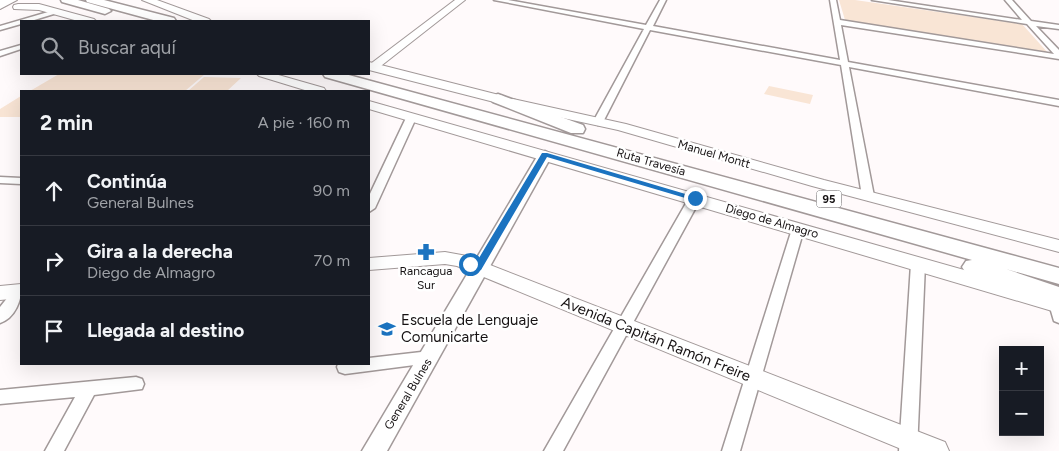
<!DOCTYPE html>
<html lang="es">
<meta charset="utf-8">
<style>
body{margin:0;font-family:Figtree,sans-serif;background:#20242c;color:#f1f3f6}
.controls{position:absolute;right:15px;bottom:15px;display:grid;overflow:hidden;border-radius:0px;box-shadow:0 5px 20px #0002}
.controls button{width:45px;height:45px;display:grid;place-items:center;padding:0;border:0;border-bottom:1px solid #363941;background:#171b24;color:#f1f3f6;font:25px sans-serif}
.stop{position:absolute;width:15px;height:15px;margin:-11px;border:4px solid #1b73c0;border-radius:50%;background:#fff}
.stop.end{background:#1b73c0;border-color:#fff;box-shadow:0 1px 5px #0008}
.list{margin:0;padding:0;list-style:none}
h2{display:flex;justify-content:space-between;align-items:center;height:65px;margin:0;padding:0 20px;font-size:21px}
h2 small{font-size:16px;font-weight:400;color:#9ea1a6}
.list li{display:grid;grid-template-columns:32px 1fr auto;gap:15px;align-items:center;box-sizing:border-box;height:70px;padding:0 20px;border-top:1px solid #363941}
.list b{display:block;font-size:19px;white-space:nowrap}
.list p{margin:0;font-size:16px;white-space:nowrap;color:#9ea1a6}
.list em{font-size:16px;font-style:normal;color:#9ea1a6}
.icon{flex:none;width:28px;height:28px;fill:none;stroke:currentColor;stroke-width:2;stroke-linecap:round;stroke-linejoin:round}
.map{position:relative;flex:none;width:1059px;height:451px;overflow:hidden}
.search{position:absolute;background:#171b24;box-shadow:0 5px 20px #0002;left:20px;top:20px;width:350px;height:55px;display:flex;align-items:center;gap:12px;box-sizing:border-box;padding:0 18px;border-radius:0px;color:#9ea1a6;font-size:19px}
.panel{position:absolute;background:#171b24;box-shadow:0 5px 20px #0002;left:20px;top:90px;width:350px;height:275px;border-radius:0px}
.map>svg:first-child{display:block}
.green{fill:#f9e5d5}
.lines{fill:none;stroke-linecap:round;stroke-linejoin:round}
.minor-casing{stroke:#a29999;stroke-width:3}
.tertiary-casing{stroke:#a29999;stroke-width:3}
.secondary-casing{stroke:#a29999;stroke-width:2}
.primary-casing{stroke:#a29999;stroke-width:2}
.trunk-casing{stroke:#a29999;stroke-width:3}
.minor{fill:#fff;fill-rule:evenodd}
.tertiary{fill:#fff;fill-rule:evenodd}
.secondary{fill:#fff;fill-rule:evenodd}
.primary{fill:#fff;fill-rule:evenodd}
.trunk{fill:#fff;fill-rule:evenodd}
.route{fill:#1b73c0}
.labels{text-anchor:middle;stroke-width:5;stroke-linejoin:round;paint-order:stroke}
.shield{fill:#fff;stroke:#5c595a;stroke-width:1}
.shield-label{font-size:11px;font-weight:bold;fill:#161213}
.street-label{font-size:12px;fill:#161213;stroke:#fff}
.poi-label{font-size:12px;fill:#161213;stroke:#fff}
.near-poi-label{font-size:15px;fill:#161213;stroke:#fff;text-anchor:start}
.near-street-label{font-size:15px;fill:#161213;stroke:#fff}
</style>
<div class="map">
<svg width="1059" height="451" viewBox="0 0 1059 451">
<rect width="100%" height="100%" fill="#fffafb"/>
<path class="green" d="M839 0H855L1022 24 1049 54 845 20Z
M59 74H205L185 91H30Z
M204 77 241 78 227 91H188Z
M769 86 813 95 810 104 764 94Z
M21 96V117H0V109Z"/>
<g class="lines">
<g class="minor-casing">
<path id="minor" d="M0 0H7L0 3Z
M494 0H508L646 25 660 0H666L653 26 840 60 830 0H836L840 20 1054 54 1027 24 872 0H888L1022 20 1005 0H1012L1031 21 1059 25V29L1036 26 1059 50V59L841 25 848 62 1059 100V106L849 67 874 196 868 200 862 196 841 65 650 30 603 122 598 125 593 122 644 29Z
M55 10 57 11V13L31 21H21V24L0 30V26Z
M21 45V49L0 56V51Z
M411 115 416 118 375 208 369 212V196L406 118Z
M0 177 21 178V184L0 183Z
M695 194 701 198 563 451H544L689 198Z
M798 225 804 229 740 451H722L792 229Z
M918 259 923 261 925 264 917 451H899L911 264 913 261Z
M21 286C22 300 15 318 0 323V307L16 287Z
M1056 299 1059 300V323L1054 321 1049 304 1051 300Z
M430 351 436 352 438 357 436 362 430 363 345 374 339 372 337 367 338 364H369V358Z
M136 377 142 379 144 384 142 389 94 395 64 451H45L75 397 0 404V390Z"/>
</g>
<g class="tertiary-casing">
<path id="tertiary" d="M545 151 552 155 387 451H362L538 155Z"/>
</g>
<g class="secondary-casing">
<path id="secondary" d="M455 0H465L377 69H369V65Z
M257 74H275L324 88 326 91H308L259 76Z
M513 99 626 124 824 180 1059 240V252L812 186 618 130 508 106 507 103 508 100Z
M369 101 1059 297V313L369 109Z
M445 252 467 256 945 442 949 451H906L457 266 445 264 369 270V258Z
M21 284V298L0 300V286Z"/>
</g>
<g class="primary-casing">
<path id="primary" d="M4 0H17L0 9V2Z
M142 0H157L209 19 211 21H195Z
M18 4H39L94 19 96 21H78L39 10 14 9 13 7 14 5Z
M369 62 503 96 505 99 503 102 498 103 369 70Z"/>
</g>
<g class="trunk-casing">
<path id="trunk" d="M61 0H78L109 9 111 11 105 14 62 2Z
M86 0H104L174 18 176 21H157L87 2Z
M323 74H345L1059 268V284L1006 269 1059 287V305L966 273 962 267 966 261 972 260 325 77Z
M498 94 583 125 585 129 583 133H571L493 102 490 99 493 96Z"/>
</g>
<use href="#minor" class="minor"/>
<use href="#tertiary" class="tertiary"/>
<use href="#secondary" class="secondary"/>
<use href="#primary" class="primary"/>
<use href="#trunk" class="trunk"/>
</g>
<path class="route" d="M542 153H547L699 198 692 200 547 157 481 270C476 271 468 268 465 264L470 261 476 263Z"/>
<defs>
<g id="pharmacy-bare" transform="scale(1.35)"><path d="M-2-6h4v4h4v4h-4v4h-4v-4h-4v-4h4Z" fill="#1b73c0" stroke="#fff" stroke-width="2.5" paint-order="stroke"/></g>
<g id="school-bare" transform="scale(1.35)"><path d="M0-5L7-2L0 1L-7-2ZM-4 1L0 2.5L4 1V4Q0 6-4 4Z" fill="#1b73c0" stroke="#fff" stroke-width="2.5" paint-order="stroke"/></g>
</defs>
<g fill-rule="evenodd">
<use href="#pharmacy-bare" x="426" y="252"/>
<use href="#school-bare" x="387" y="329"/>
</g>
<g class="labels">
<rect class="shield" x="816.5" y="190.5" width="25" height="17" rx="4"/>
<g class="shield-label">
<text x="829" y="203">95</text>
</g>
<g class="street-label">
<text transform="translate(714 154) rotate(16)" y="4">Manuel Montt</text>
<text transform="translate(651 162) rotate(16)" y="4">Ruta Travesía</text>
<text transform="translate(772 221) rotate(16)" y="4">Diego de Almagro</text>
<text transform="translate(408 394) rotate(-59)" y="4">General Bulnes</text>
</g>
<g class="poi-label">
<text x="426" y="275">Rancagua<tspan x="426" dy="14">Sur</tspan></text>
</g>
<g class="near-poi-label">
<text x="401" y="325">Escuela de Lenguaje<tspan x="401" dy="17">Comunicarte</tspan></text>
</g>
<g class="near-street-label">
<text transform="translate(656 339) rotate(22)" y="5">Avenida Capitán Ramón Freire</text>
</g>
</g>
</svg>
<div class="controls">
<button>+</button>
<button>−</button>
</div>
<div class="stop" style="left:470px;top:264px"></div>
<div class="stop end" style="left:695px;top:198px"></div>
<div class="search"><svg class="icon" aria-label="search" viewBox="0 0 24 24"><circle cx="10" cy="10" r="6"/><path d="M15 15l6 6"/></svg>Buscar aquí</div>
<section class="panel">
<h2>2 min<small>A pie · 160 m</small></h2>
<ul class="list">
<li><svg class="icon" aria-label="ahead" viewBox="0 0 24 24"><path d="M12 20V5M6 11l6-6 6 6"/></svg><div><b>Continúa</b><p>General Bulnes</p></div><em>90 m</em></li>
<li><svg class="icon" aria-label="right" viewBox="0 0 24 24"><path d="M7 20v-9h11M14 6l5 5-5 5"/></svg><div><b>Gira a la derecha</b><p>Diego de Almagro</p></div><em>70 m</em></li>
<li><svg class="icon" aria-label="arrive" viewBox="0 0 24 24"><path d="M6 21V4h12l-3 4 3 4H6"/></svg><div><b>Llegada al destino</b></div></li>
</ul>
</section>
</div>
